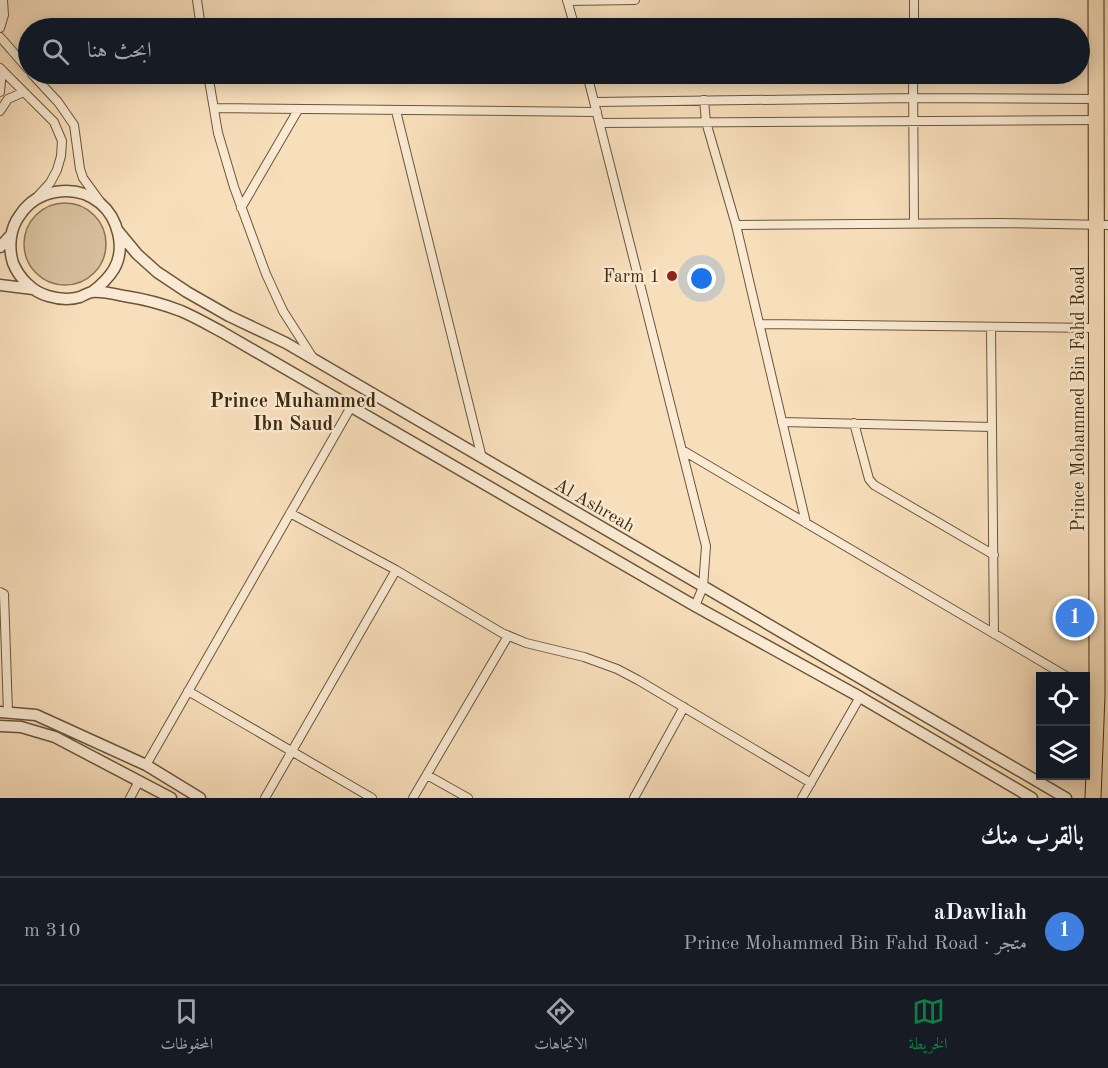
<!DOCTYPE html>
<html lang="ar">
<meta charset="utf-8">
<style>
body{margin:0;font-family:"Old Standard TT",Amiri,serif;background:#242831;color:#f1f3f6;direction:rtl}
.controls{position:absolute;right:18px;bottom:18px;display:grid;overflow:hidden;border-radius:0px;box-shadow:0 3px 15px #0003}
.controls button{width:54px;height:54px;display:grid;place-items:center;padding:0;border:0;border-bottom:2px solid #363941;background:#171b24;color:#f1f3f6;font:30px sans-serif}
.you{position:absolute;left:702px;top:279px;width:21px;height:21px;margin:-15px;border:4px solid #fff;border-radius:50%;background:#1a73e8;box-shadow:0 0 0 9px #1a73e833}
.badge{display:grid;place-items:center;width:39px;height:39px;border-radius:50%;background:#0b8043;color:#fff;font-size:20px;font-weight:700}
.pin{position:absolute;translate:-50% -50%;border:3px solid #fff;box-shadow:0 2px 6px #0006}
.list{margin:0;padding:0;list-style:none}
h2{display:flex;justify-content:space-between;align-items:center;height:78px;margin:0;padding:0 24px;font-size:26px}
h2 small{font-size:20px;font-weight:400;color:#9ea1a6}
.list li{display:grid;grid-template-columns:39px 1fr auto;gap:18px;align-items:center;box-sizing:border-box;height:108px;padding:0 24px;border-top:2px solid #363941}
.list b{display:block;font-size:22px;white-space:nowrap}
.list p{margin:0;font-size:20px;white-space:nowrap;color:#9ea1a6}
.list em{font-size:20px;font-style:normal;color:#9ea1a6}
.icon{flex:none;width:33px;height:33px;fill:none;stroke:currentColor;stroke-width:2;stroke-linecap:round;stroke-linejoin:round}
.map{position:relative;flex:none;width:1108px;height:798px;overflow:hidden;direction:ltr}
.search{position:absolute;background:#171b24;box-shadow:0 3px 15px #0003;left:18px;right:18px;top:18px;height:66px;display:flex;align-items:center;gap:15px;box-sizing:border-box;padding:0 21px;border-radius:33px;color:#9ea1a6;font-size:22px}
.sheet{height:186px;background:#171b24}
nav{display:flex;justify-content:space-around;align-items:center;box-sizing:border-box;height:84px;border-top:2px solid #363941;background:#171b24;font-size:16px;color:#9ea1a6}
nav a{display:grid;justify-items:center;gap:3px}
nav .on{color:#0b8043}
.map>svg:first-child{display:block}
.green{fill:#d8c09e;stroke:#8b7455;stroke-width:1.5}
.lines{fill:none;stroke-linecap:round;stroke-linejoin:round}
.minor-casing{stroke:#6c5638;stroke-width:10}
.tertiary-casing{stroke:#6c5638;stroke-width:13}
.motorway-casing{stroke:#3e290c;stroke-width:17}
.minor{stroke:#faead3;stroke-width:8}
.tertiary{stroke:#faead3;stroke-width:10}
.motorway{stroke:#f8dfbc;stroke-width:15}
.poi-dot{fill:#8f2418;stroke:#faead3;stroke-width:2}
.labels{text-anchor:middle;stroke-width:5;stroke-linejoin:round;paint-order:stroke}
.poi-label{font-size:18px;fill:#3e290c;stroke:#faead3;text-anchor:end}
.street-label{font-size:18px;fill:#3e290c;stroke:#faead3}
.neighbourhood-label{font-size:20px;font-weight:bold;fill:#3e290c;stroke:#faead3}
</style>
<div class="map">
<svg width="1108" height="798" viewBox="0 0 1108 798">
<rect width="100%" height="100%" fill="#f8dfbc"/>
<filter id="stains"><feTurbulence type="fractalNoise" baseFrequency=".00333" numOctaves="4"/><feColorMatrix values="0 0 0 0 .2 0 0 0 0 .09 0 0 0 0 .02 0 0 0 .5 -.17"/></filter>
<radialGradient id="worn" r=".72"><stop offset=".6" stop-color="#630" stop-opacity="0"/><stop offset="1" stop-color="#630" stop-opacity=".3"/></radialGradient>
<path class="green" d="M24 244a41 41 0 1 1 82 0a41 41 0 1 1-82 0Z"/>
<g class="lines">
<g class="minor-casing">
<path id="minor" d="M197 0 201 28
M567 0 575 28
M567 1 635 0
M0 28 4 15 3 0
M914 28V0
M0 37 28 69
M0 68 54 122 62 141 61 156 57 170 50 183 38 196
M32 74 58 102 74 125 80 169 83 178 99 200
M208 74 218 133 234 187 266 274 283 311 313 358
M587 74 706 546 703 587 695 606
M913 74 914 223
M0 92 2 70
M704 100 706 122 736 225 806 523
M595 102 913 98 1097 99
M214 108 597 112
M0 111 8 99 24 92
M396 111 482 458
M600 123 1097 120
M241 208 298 110
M736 225 998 223 1108 225
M759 324 1097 328
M991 327 994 634
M782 422 992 427
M854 423 869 479 874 485 994 555
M682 450 1066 676
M290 513 396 570 502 633 526 643 584 657 617 669 638 680 811 783
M0 592 4 594 8 713
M188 691 372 798
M146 765 351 407
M427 775 468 798
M130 798 139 781
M265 798 396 570
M413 798 508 636
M634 798 684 707
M802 798 860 697"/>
</g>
<g class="tertiary-casing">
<path id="tertiary" d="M118 231 137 254 157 272 187 292 229 316 286 343 1066 798
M0 247 11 235
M0 285 33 289
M92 292C100 286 108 279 114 269 126 248 118 218 100 203 75 183 37 189 20 215 10 228 8 247 13 263 19 278 33 292 48 296 58 299 70 300 80 297 84 295 88 293 92 292 102 291 114 294 124 296 144 299 163 304 181 311 195 317 209 325 222 332L695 606 860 697 1032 798
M0 712 36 715 146 765 200 798
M0 726 21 727 55 737 171 798"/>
</g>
<g class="motorway-casing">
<path id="motorway" d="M1093 798 1097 695 1096 0"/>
</g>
<use href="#minor" class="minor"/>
<use href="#tertiary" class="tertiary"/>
<use href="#motorway" class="motorway"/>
</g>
<circle class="poi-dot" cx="672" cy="276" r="6"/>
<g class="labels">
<g class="poi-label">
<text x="660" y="282">Farm 1</text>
</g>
<g class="street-label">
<text transform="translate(1078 399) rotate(-90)" y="6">Prince Mohammed Bin Fahd Road</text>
<text transform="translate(595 505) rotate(30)" y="6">Al Ashreah</text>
</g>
<g class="neighbourhood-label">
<text x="293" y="407">Prince Muhammed<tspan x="293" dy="23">Ibn Saud</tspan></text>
</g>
</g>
<rect width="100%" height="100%" filter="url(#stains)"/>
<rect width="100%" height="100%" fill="url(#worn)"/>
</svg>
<div class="controls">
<button><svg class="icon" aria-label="locate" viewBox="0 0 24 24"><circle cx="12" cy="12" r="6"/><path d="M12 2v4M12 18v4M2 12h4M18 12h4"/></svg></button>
<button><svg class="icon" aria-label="layers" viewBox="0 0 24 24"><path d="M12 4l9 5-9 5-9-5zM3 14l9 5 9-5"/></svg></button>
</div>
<div class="you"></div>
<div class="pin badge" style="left:1075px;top:618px;background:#3f7fe0">1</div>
<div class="search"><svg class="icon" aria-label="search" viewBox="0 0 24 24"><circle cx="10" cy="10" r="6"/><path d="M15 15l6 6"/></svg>ابحث هنا</div>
</div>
<section class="sheet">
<h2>بالقرب منك<small></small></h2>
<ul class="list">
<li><span class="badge" style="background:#3f7fe0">1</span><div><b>aDawliah</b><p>متجر · Prince Mohammed Bin Fahd Road</p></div><em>310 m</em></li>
</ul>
</section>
<nav>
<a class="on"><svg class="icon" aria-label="map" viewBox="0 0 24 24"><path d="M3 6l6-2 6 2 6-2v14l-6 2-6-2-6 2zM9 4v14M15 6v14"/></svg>الخريطة</a>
<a><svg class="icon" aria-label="directions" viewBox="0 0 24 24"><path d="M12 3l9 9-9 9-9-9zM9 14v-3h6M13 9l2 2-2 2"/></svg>الاتجاهات</a>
<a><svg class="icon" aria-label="saved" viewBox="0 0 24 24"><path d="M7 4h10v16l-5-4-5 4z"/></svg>المحفوظات</a>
</nav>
